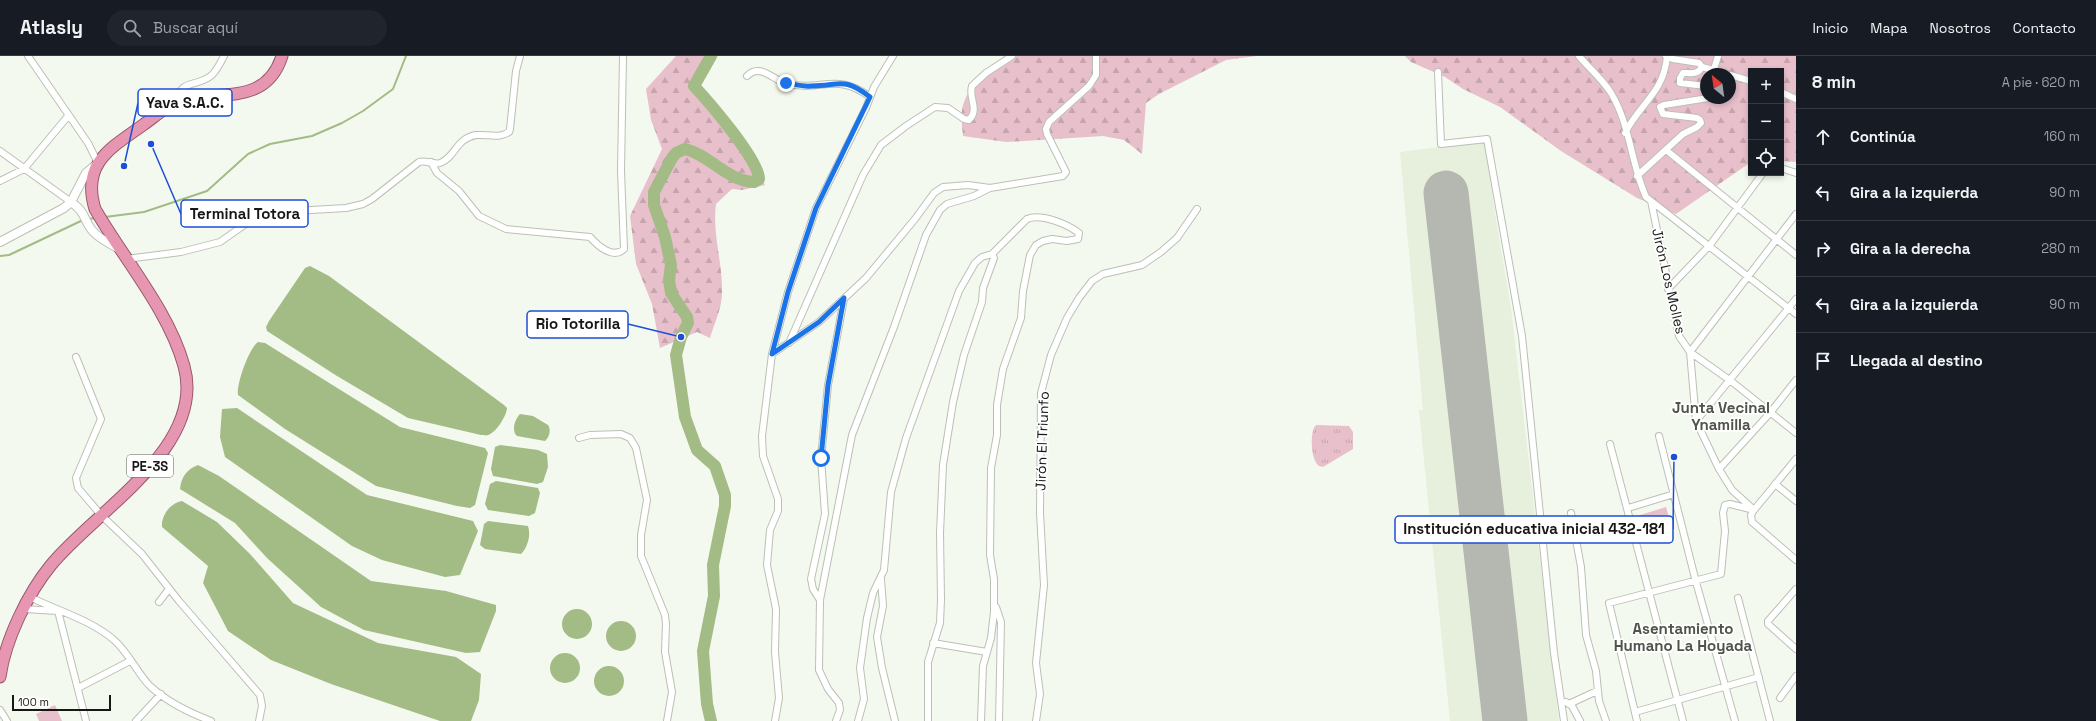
<!DOCTYPE html>
<html lang="es">
<meta charset="utf-8">
<style>
body{margin:0;font-family:"Space Grotesk",sans-serif;background:#20242c;color:#f1f3f6}
.controls{position:absolute;right:12px;top:12px;display:grid;overflow:hidden;border-radius:0px;box-shadow:0 2px 6px #0003}
.controls button{width:36px;height:36px;display:grid;place-items:center;padding:0;border:0;border-bottom:1px solid #363941;background:#171b24;color:#f1f3f6;font:20px sans-serif}
.compass{position:absolute;left:1700px;top:12px;width:36px;height:36px;border-radius:50%;background:#171b24;box-shadow:0 2px 6px #0003;rotate:331deg}
.scale{position:absolute;left:12px;bottom:10px;width:99px;box-sizing:border-box;padding-left:4px;border:2px solid #171815;border-top:0;font-size:11px;line-height:14px;white-space:nowrap;color:#171815;-webkit-text-stroke:3px #fff;paint-order:stroke}
.stop{position:absolute;width:12px;height:12px;margin:-9px;border:3px solid #1a73e8;border-radius:50%;background:#fff}
.stop.end{background:#1a73e8;border-color:#fff;box-shadow:0 1px 4px #0008}
.list{margin:0;padding:0;list-style:none}
h2{display:flex;justify-content:space-between;align-items:center;height:52px;margin:0;padding:0 16px;font-size:17px}
h2 small{font-size:13px;font-weight:400;color:#9ea1a6}
.list li{display:grid;grid-template-columns:26px 1fr auto;gap:12px;align-items:center;box-sizing:border-box;height:56px;padding:0 16px;border-top:1px solid #363941}
.list b{display:block;font-size:15px;white-space:nowrap}
.list em{font-size:13px;font-style:normal;color:#9ea1a6}
.icon{flex:none;width:22px;height:22px;fill:none;stroke:currentColor;stroke-width:2;stroke-linecap:round;stroke-linejoin:round}
.map{position:relative;flex:none;width:1796px;height:665px;overflow:hidden}
header{display:flex;align-items:center;gap:24px;box-sizing:border-box;height:56px;padding:0 20px;background:#171b24;border-bottom:1px solid #363941}
header strong{font-size:19px}
nav{display:flex;gap:22px;margin-inline-start:auto;font-size:14px}
.search{width:280px;height:36px;background:#20242c;display:flex;align-items:center;gap:10px;box-sizing:border-box;padding:0 14px;border-radius:22px;color:#9ea1a6;font-size:15px}
main{display:flex}
aside{flex:1;background:#171b24}
.map>svg:first-child{display:block}
.built{fill:#e7efdd}
.grass{fill:#e8c0cc}
.forest{fill:url(#forest-firs);fill-rule:evenodd}
.park{fill:url(#park-tufts)}
.water{fill:#a3bb84}
.lines{fill:none;stroke-linecap:round;stroke-linejoin:round}
.stream{stroke:#a3bb84;stroke-width:2}
.river{stroke:#a3bb84;stroke-width:12}
.runway{stroke:#b4b8b0;stroke-width:45}
.minor-casing{stroke:#bbc0b5;stroke-width:8}
.tertiary-casing{stroke:#bbc0b5;stroke-width:10}
.trunk-casing{stroke:#9a586f;stroke-width:13}
.minor{stroke:#fff;stroke-width:6}
.tertiary{stroke:#fff;stroke-width:8}
.trunk{stroke:#e796b2;stroke-width:11}
.route{stroke:#1a73e8;stroke-width:5}
.labels{text-anchor:middle;stroke-width:3.5;stroke-linejoin:round;paint-order:stroke}
.shield{fill:#fff;stroke:#5d5d5b;stroke-width:1}
.shield-label{font-size:13px;font-weight:bold;fill:#171815}
.street-label{font-size:14px;fill:#171815;stroke:#fff}
.neighbourhood-label{font-size:15px;font-weight:bold;fill:#4f534a;stroke:#fff}
.leader{fill:none;stroke:#1d4ed8;stroke-width:1.5}
.callout-dot{fill:#1d4ed8;stroke:#fff;stroke-width:1.5}
.callout{fill:#fff;stroke:#1d4ed8;stroke-width:1.5}
.callout-label{font-size:15px;text-anchor:middle;font-weight:bold;fill:#171815}
</style>
<header>
<strong>Atlasly</strong>
<div class="search"><svg class="icon" aria-label="search" viewBox="0 0 24 24"><circle cx="10" cy="10" r="6"/><path d="M15 15l6 6"/></svg>Buscar aquí</div>
<nav><a>Inicio</a><a>Mapa</a><a>Nosotros</a><a>Contacto</a></nav>
</header>
<main>
<div class="map">
<svg width="1796" height="665" viewBox="0 0 1796 665">
<defs>
<pattern id="forest-firs" width="22" height="20" patternUnits="userSpaceOnUse"><rect width="22" height="20" fill="#e8c0cc"/><path d="M5 1l3.5 6h-7zM16 11l3.5 6h-7z" fill="#c6a4ae"/></pattern>
<pattern id="park-tufts" width="24" height="20" patternUnits="userSpaceOnUse"><rect width="24" height="20" fill="#e8c0cc"/><path d="M3 7l-1-3M5 7V3M7 7l1-3M15 17l-1-3M17 17v-4M19 17l1-3" fill="none" stroke="#c6a4ae"/></pattern>
</defs>
<rect width="100%" height="100%" fill="#f4f9ef"/>
<path class="built" d="M1485 85 1495 157 1511 252 1559 665H1450L1419 354H1423L1400 96Z"/>
<path class="grass" d="M1666 451 1672 472 1643 480 1637 460Z
M55 649 62 665H39L36 658Z"/>
<path class="forest" d="M676 0H718L703 16 697 30C707 56 724 57 738 76 750 92 757 111 765 129L742 134 732 133 716 148C712 178 723 207 722 237 722 252 714 268 710 282L697 276 660 292 652 248 636 208 630 160 662 93 651 64 646 33Z
M1005 0H1257L1226 4 1159 38 1146 47 1142 98 1124 84 1103 80 1006 86 963 80C962 69 960 56 964 46 971 27 992 13 1005 0Z
M1405 0H1796V106L1781 105V15H1751V106L1676 158 1637 142 1561 95 1500 51 1463 33 1445 21 1411 6ZM1706 18H1730V42H1706Z"/>
<path class="park" d="M1316 369 1349 370 1353 376V393L1323 411 1319 410C1311 405 1309 376 1316 369Z"/>
<path class="water" d="M310 210 329 220 504 349 507 352C507 359 496 377 488 379 486 380 484 379 481 379L408 362 337 320 267 275 266 271 269 265 305 212Z
M258 286 265 287 400 371 485 392 488 397 475 449 470 452 457 450 376 430 285 373 238 339C236 329 249 292 258 286Z
M237 352 367 439 473 465 478 475 460 519 445 521 382 504 352 490 225 401 220 381 222 353Z
M520 358 533 360 548 369C551 373 550 381 545 385L517 380C511 375 515 363 520 358Z
M500 389 538 394 547 398 548 411 543 426 537 428 493 420 491 413 495 391Z
M198 409 219 420 371 525 446 535 496 549V555L480 596 466 597 364 574 321 551 267 502 235 467 180 433C181 421 187 413 198 409Z
M496 425 538 432 540 437 535 457 529 460 488 454 485 448 490 428Z
M182 445 217 466 250 498 293 547 378 587 456 601 481 618 479 644 471 665H440L331 628 271 604 228 575 203 527 208 510 162 471C161 460 170 447 182 445Z
M488 465 528 470C531 479 528 491 521 498L485 493 480 489 484 468Z
M562 568a15 15 0 1 1 30 0a15 15 0 1 1-30 0Z
M606 580a15 15 0 1 1 30 0a15 15 0 1 1-30 0Z
M550 612a15 15 0 1 1 30 0a15 15 0 1 1-30 0Z
M594 625a15 15 0 1 1 30 0a15 15 0 1 1-30 0Z"/>
<g class="lines">
<path class="stream" d="M105 161 144 156 207 135 248 98 270 88 312 80 342 67 363 55 393 33 406 0
M87 163 97 162
M0 200 9 199 83 164"/>
<path class="river" d="M711 665 707 648 703 595 714 540 713 509 725 450V439L715 410 697 394 685 361 676 299 681 281 688 267 687 261 671 237 669 224 671 209 665 181 654 149V136L672 102 676 97 685 93C710 99 727 125 754 126L759 123C759 104 708 45 694 30L711 0"/>
<path class="runway" d="M1446 137 1505 665"/>
<g class="minor-casing">
<path id="minor" d="M28 0 88 87 98 107
M1579 0C1589 12 1603 24 1611 37 1630 68 1631 108 1646 141L1796 258
M1666 0 1673 3 1699 7 1702 11C1698 19 1691 17 1683 17L1680 22V27L1706 30
M1702 11 1727 18
M1714 13 1718 0
M1438 16 1441 88 1487 83 1522 280 1554 597 1564 665
M1730 19 1751 25
M747 20C760 7 772 23 785 27 820 37 836 15 870 41
M1781 36 1796 43
M178 46C179 22 197 32 212 19 217 14 221 6 224 0
M1625 77C1640 47 1664 37 1667 0
M1666 94 1796 199
M0 95 71 146
M431 106 437 117 459 135 479 160 506 173 590 181C597 189 613 204 624 193L621 115 623 0
M1781 112 1796 117
M1637 120 1683 78 1697 71 1701 67 1700 64 1697 62 1663 58 1660 51 1664 49 1708 42
M0 125 24 113 68 60
M1651 145 1679 280 1690 296 1696 365 1719 413 1732 434 1753 453
M1796 158 1690 296 1731 325 1796 377
M126 203 181 196 220 186 247 167 265 159 294 155 346 152 363 148 372 143 419 106C426 104 434 109 440 107 456 101 455 83 476 79 487 78 499 83 509 76L510 73 516 15 520 0
M1668 233 1710 189 1763 117
M789 287 863 119 881 89 906 70 935 51 948 52 964 63 969 64C980 53 968 42 972 30L986 17 1012 0
M772 298 819 266 866 222 915 163 934 137 943 131 968 129 990 132 1063 120 1066 116 1047 78 1046 73 1049 66 1089 30 1096 19V0
M76 301 101 363 76 422 78 432 101 459 142 498 179 545 260 639 262 650 259 665
M1696 365 1796 243
M1659 380 1696 526 1735 665
M579 382 590 379 621 378 630 382 636 392 647 444 641 479V500L665 559 666 568 665 596 672 636 667 665
M1610 388 1683 665
M1796 403 1754 454 1751 459 1752 466 1796 504
M1719 413 1770 357 1796 324
M1775 428 1796 445
M1628 452 1674 438
M1571 457 1581 511 1586 579 1596 615 1599 645 1606 665
M881 523 883 550 877 581 882 612 895 665
M1796 533 1768 565V568L1796 593
M30 541C58 555 91 564 114 584 129 597 137 617 150 630 167 646 190 657 211 665
M1738 542 1770 665
M820 544 813 533 811 523 825 458 821 402 828 329 844 243
M159 546 169 533
M996 551 1001 566 999 665
M24 553 58 555 86 665
M933 587 987 596
M78 632 130 605
M1780 642 1796 620
M1566 646 1572 650 1580 665
M1569 648 1597 635
M0 654 7 665
M1635 656 1759 621
M136 665 161 638
M775 665 779 642 775 596 776 553 767 509 770 474 778 455V443L763 400 762 380 772 298 788 236 816 152 866 52 874 31 893 0
M836 665 840 654 839 647 828 633 819 614 820 544 852 379 894 271 926 179 940 154 947 148 974 140 990 132
M858 665 864 643 860 612 867 562 873 537 884 514 891 436 906 382 959 235 975 207 982 201 992 198 994 202 983 232 982 246 964 299 953 346 943 409 940 477 941 544 940 567 928 606V665
M981 665 983 610 991 582 994 556V523L990 499 991 412 997 379V349L1003 313 1021 262 1023 235 1030 199 1036 189 1043 185 1052 183 1067 185 1078 183 1079 177C1067 168 1041 157 1027 163L992 198
M1036 665 1040 638 1036 607 1044 529 1040 457 1041 337 1051 299 1067 262 1079 242 1092 225 1103 218 1142 209 1161 196 1177 182 1197 153
M1637 665 1609 547 1721 518 1725 475 1723 457 1725 449 1730 448 1754 454"/>
</g>
<g class="tertiary-casing">
<path id="tertiary" d="M71 146C86 157 82 160 91 173 97 182 110 187 119 193
M0 186 64 152 71 146 86 117 98 107"/>
</g>
<g class="trunk-casing">
<path id="trunk" d="M0 621C5 584 28 537 51 509 95 455 207 391 184 310 169 255 123 202 95 153 81 107 111 92 143 69 156 60 168 48 184 44 220 34 266 50 282 0"/>
</g>
<use href="#minor" class="minor"/>
<use href="#tertiary" class="tertiary"/>
<use href="#trunk" class="trunk"/>
</g>
<g class="lines">
<path class="route" d="M786 27C794 28 803 31 811 30 840 30 843 20 870 41L816 152 788 236 772 298 819 266 844 242 828 329 821 402"/>
</g>
<g class="labels">
<rect class="shield" x="127" y="399" width="46" height="22" rx="3"/>
<g class="shield-label">
<text x="150" y="415">PE-3S</text>
</g>
<g class="street-label">
<text transform="translate(1669 225) rotate(77)" y="5">Jirón Los Molles</text>
<text transform="translate(1042 385) rotate(-88)" y="5">Jirón El Triunfo</text>
</g>
<g class="neighbourhood-label">
<text x="1721" y="357">Junta Vecinal<tspan x="1721" dy="17">Ynamilla</tspan></text>
<text x="1683" y="578">Asentamiento<tspan x="1683" dy="17">Humano La Hoyada</tspan></text>
</g>
</g>
<path class="leader" d="M124 110L138 47M151 88L181 158M681 281L628 268M1674 401L1673 473"/>
<g class="callout-dot">
<circle cx="124" cy="110" r="4"/>
<circle cx="151" cy="88" r="4"/>
<circle cx="681" cy="281" r="4"/>
<circle cx="1674" cy="401" r="4"/>
</g>
<g class="callout">
<rect x="138" y="33" width="94" height="27" rx="4"/>
<rect x="181" y="144" width="127" height="27" rx="4"/>
<rect x="527" y="255" width="101" height="27" rx="4"/>
<rect x="1395" y="460" width="278" height="27" rx="4"/>
</g>
<g class="callout-label">
<text x="185" y="52">Yava S.A.C.</text>
<text x="245" y="163">Terminal Totora</text>
<text x="578" y="273">Rio Totorilla</text>
<text x="1534" y="478">Institución educativa inicial 432-181</text>
</g>
</svg>
<div class="controls">
<button>+</button>
<button>−</button>
<button><svg class="icon" aria-label="locate" viewBox="0 0 24 24"><circle cx="12" cy="12" r="6"/><path d="M12 2v4M12 18v4M2 12h4M18 12h4"/></svg></button>
</div>
<svg class="compass" viewBox="-18 -18 36 36"><path d="M0-13l5 13h-10z" fill="#e53935"/><path d="M0 13l5-13h-10z" fill="#9ea1a6"/></svg>
<div class="scale">100 m</div>
<div class="stop" style="left:821px;top:402px"></div>
<div class="stop end" style="left:786px;top:27px"></div>
</div>
<aside>
<h2>8 min<small>A pie · 620 m</small></h2>
<ul class="list">
<li><svg class="icon" aria-label="ahead" viewBox="0 0 24 24"><path d="M12 20V5M6 11l6-6 6 6"/></svg><div><b>Continúa</b></div><em>160 m</em></li>
<li><svg class="icon" aria-label="left" viewBox="0 0 24 24"><path d="M17 20v-9H6M10 6l-5 5 5 5"/></svg><div><b>Gira a la izquierda</b></div><em>90 m</em></li>
<li><svg class="icon" aria-label="right" viewBox="0 0 24 24"><path d="M7 20v-9h11M14 6l5 5-5 5"/></svg><div><b>Gira a la derecha</b></div><em>280 m</em></li>
<li><svg class="icon" aria-label="left" viewBox="0 0 24 24"><path d="M17 20v-9H6M10 6l-5 5 5 5"/></svg><div><b>Gira a la izquierda</b></div><em>90 m</em></li>
<li><svg class="icon" aria-label="arrive" viewBox="0 0 24 24"><path d="M6 21V4h12l-3 4 3 4H6"/></svg><div><b>Llegada al destino</b></div></li>
</ul>
</aside>
</main>
